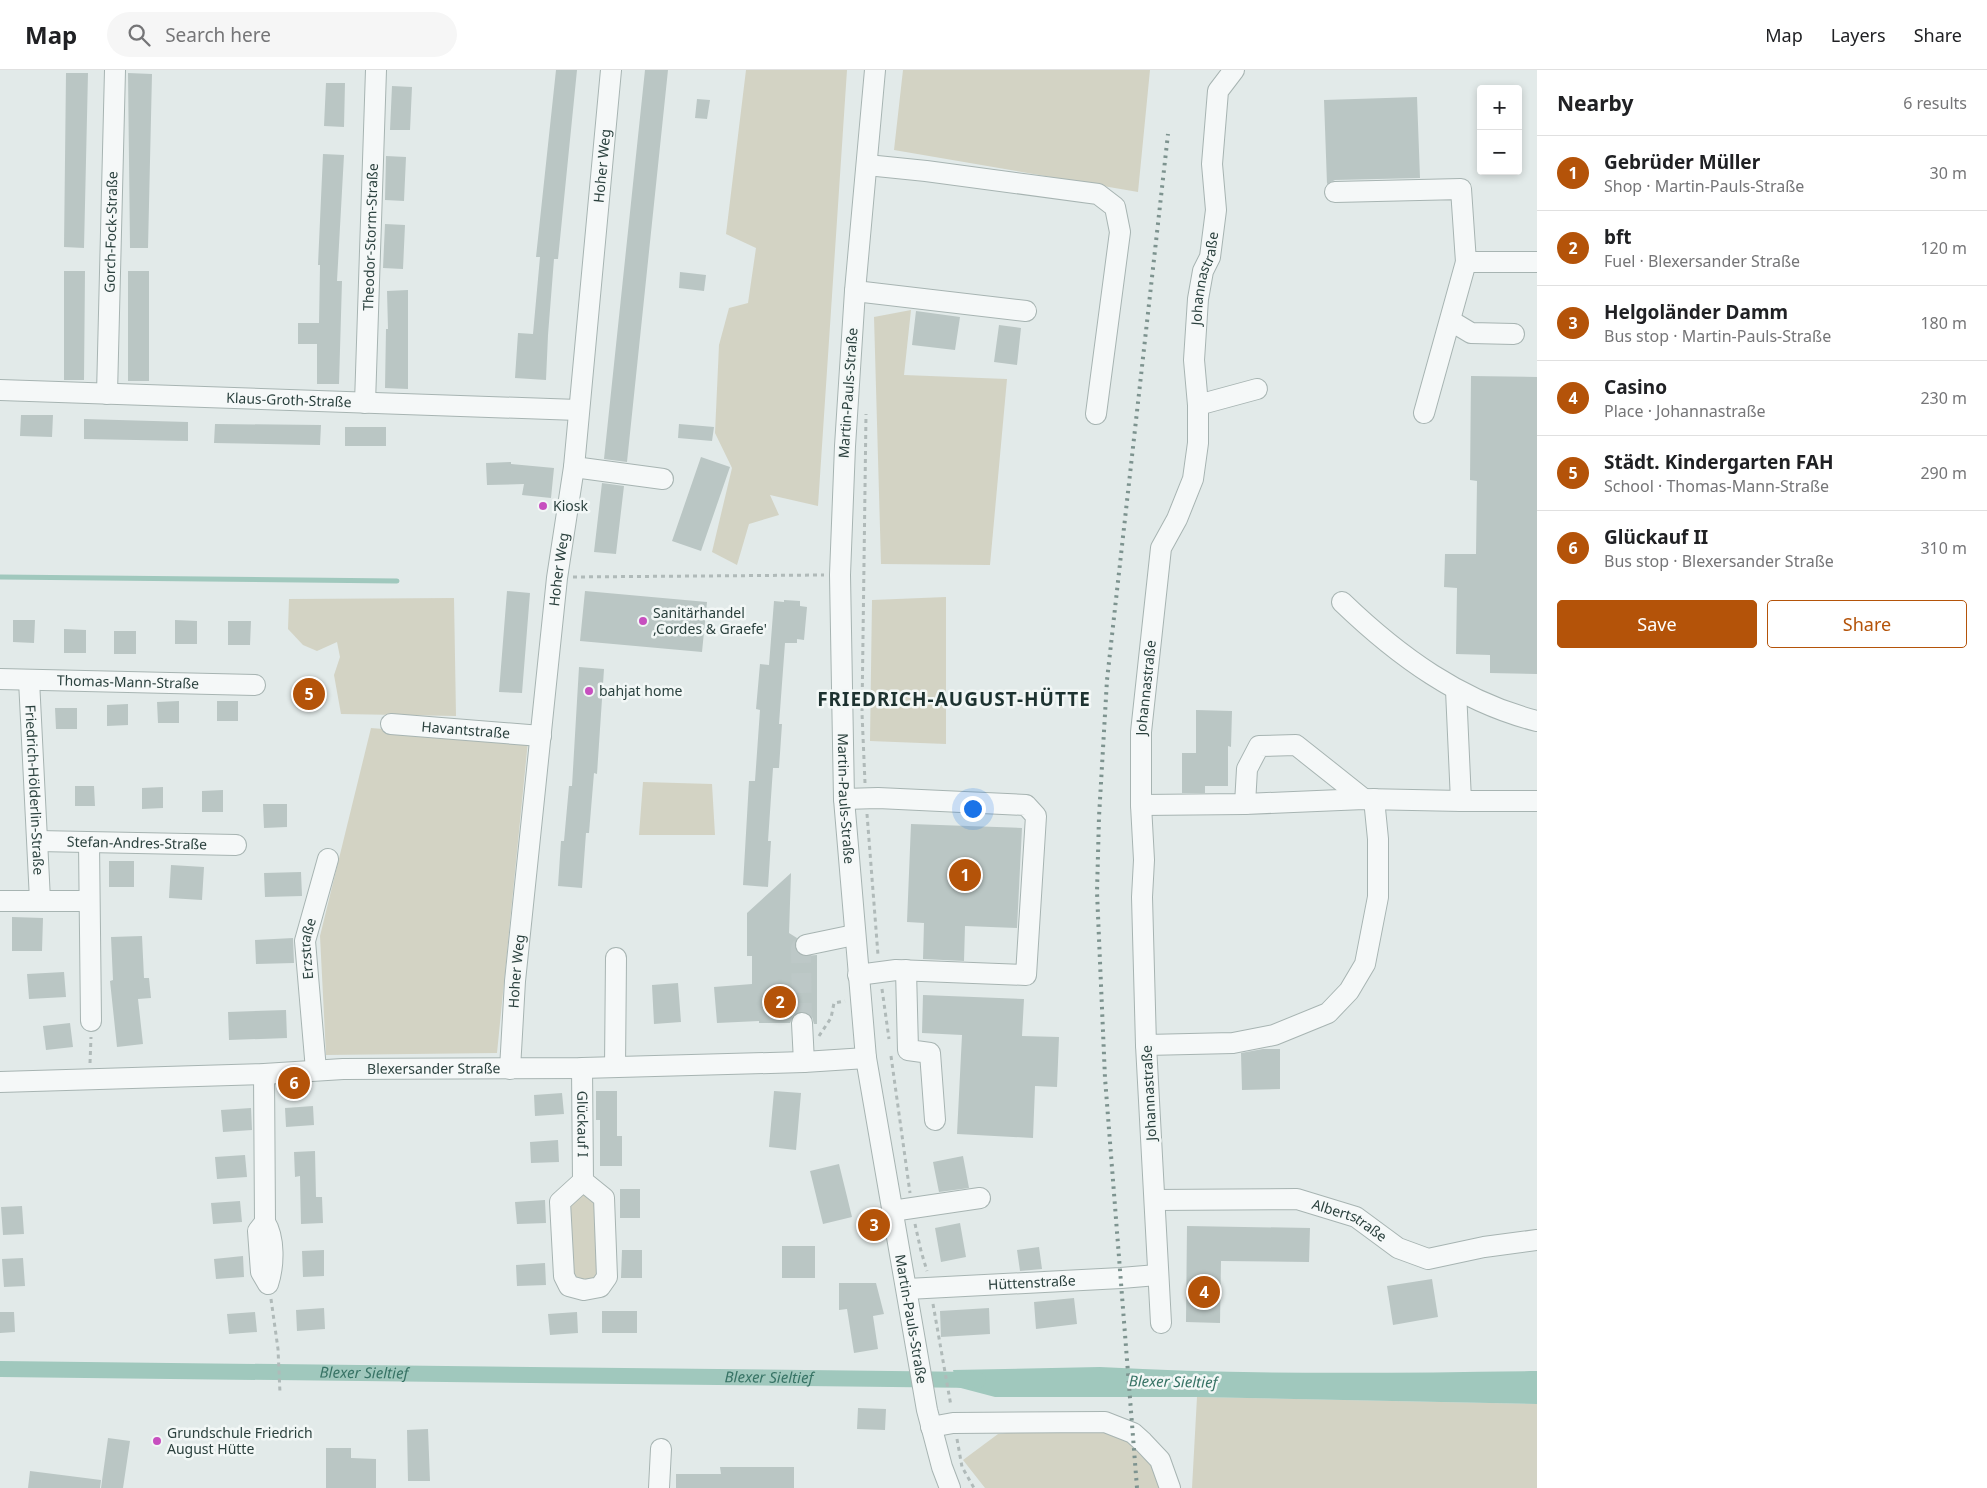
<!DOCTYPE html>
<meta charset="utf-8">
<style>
body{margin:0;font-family:"Noto Sans",sans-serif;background:#f6f6f6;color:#202124}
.controls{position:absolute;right:15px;top:15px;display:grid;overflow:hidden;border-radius:5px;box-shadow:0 2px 8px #0003}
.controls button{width:45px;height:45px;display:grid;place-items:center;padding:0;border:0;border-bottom:1px solid #e0e0e0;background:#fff;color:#202124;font:25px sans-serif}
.you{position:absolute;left:972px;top:738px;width:18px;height:18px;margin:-12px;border:4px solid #fff;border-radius:50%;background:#1a73e8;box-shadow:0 0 0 8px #1a73e833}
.badge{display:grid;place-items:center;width:32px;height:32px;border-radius:50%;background:#b45309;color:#fff;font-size:16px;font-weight:700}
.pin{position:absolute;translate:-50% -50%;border:2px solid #fff;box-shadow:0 1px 5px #0006}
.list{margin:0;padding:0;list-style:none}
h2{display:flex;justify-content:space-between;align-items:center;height:65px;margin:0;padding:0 20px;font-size:21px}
h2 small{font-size:16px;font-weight:400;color:#757577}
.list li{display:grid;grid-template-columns:32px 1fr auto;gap:15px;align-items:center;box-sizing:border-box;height:75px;padding:0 20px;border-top:1px solid #e0e0e0}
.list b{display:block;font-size:19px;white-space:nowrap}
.list p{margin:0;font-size:16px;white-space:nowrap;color:#757577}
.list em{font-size:16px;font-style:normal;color:#757577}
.actions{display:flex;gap:10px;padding:15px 20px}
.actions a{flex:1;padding:11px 0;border:1px solid #b45309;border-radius:5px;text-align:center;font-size:18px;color:#b45309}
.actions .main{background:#b45309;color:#fff}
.icon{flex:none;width:28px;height:28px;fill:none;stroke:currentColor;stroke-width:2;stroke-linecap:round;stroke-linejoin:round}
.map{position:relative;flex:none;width:1537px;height:1418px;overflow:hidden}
header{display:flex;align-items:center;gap:30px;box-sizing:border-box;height:70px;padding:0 25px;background:#fff;border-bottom:1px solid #e0e0e0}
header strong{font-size:24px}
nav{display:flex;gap:28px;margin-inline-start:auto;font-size:18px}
.search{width:350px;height:45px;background:#f6f6f6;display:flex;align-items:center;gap:12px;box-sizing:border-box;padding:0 18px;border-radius:28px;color:#757577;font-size:19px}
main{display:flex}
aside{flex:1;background:#fff}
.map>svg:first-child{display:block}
.green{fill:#d3d3c4}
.water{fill:#a0c8bd}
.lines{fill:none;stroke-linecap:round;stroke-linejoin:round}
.stream{stroke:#a0c8bd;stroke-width:5}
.canal{stroke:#a0c8bd;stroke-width:16}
.building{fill:#bac6c4}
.minor-tunnel{stroke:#bdc8c7;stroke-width:20;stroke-dasharray:20 10;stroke-linecap:butt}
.minor-casing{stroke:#a7b4b2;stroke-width:22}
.path{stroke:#b0bab9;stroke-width:3;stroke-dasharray:4 4;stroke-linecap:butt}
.minor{stroke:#f5f8f8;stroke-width:20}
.rail{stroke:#7d938f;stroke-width:4;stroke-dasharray:2.5 5;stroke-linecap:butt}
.poi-dot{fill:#c74fbf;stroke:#f2f7f6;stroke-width:2}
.labels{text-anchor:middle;stroke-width:5;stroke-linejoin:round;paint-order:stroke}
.street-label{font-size:14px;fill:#2b413e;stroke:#f2f7f6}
.poi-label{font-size:14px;fill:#2b413e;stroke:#f2f7f6;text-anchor:start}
.water-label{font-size:15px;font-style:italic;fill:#377365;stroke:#f2f7f6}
.district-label{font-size:19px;font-weight:bold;letter-spacing:1px;fill:#1d3230;stroke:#f2f7f6}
</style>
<header>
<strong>Map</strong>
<div class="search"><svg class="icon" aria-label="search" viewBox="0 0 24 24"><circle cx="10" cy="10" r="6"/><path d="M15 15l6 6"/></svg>Search here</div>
<nav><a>Map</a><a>Layers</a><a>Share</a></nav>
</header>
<main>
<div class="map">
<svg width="1537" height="1418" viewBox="0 0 1537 1418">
<rect width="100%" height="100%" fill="#e2eae9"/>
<path class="green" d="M746 0H847L818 436 770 425 779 445 749 454 737 495 712 482 732 398 715 363 719 275 729 238 748 233 756 178 726 164Z
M903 0H1150L1138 122 894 80Z
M911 240 904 305 1007 309 990 495 881 494 874 247Z
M946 527V674L870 671 872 530Z
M454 528 456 646 341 644 334 605 340 587 337 572 317 581 303 575 288 559 289 529Z
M371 658 528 671 497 983 326 985 320 866Z
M643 712 712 714 715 765H639Z
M588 1124 596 1130 599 1202 591 1212 575 1210 571 1203 569 1130 577 1125Z
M1197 1327 1537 1334V1418H1192Z
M1065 1356 1118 1359 1157 1399 1159 1418H985L963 1390 998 1364Z"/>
<path class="water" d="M1100 1297C1245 1305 1391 1303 1537 1301V1334L1197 1327H995L957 1317 953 1300Z"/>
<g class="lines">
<path class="stream" d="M0 507 397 511"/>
<path class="canal" id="s1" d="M0 1299 978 1310"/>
</g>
<path class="building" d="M556 0H577L558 189H554L548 265 546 310 515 308 518 263 533 264 540 187H536Z
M645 0H668L627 392 604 389Z
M66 3H88L84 178 64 177Z
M128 3 152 4 148 178H130Z
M326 13H345L344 57 324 56Z
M392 16 412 17 410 60H390Z
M1417 27 1420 108 1335 110 1327 114 1324 30Z
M697 29 710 30 707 49 695 48Z
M323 84 344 85 337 211H342L339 314H317V274H298V253H319L320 195H318Z
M386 86 406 87 404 131 385 130Z
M385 154 405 155 403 199 383 198Z
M64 201H85L84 310H64Z
M128 201H149V311H128Z
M680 202 706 205 704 221 679 218Z
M408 220V319L385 318 386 259H388L387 221Z
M916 241 960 247 955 280 912 275Z
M999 255 1021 258 1017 295 994 292Z
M1471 306 1537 307V604L1490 603V585L1456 584 1457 518 1444 517 1445 484H1476L1477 411 1470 410Z
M21 345H53L52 367 20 366Z
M84 349 188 352V371L84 369Z
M215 354 321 355 320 375 214 373Z
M679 354 714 357 712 371 678 368Z
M345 357H386V376H345Z
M701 387 730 397 701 481 672 471Z
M511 392V394L554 398 551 428 522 425 524 414 487 415 486 393Z
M602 413 624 416 616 484 594 482Z
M507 521 530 523 522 623 499 622Z
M585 521 707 532 702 582 580 571Z
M784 530 800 531V536L807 537 804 570 797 569V573H785L779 654H782L779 698H773L768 771H771L768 817 743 815 749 711H755L760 640 756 639 760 594 769 595 774 531 784 532Z
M13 550H35L34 573 13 572Z
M175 550 197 551V574H175Z
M228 551H251L250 575H228Z
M64 559 86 560V583H64Z
M114 561H136V584H114Z
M579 597 604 599 597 704 594 703 589 763H586L582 818 558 816 561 771H564L569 716H572Z
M179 631V653H158L157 632Z
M217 631H238V651H217Z
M128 634V655L107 656V635Z
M55 638H77V659H56Z
M1196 640 1232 641 1231 677 1228 676V716H1205V723H1182V683H1196Z
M75 716H94L95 736H75Z
M163 717V738L142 739V718Z
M223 720V742H202V721Z
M263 734H287V757L264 758Z
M911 754 1022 758 1017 858 965 856 964 891 923 889 924 853 907 852Z
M109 791H134V817H109Z
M171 795 204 797 202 830 169 828Z
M301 802 302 826 265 827 264 803Z
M791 803 789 863 797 868 794 877 798 883 803 886 817 885V954H814L812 947 808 943 802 941 795 943 790 953H759V951L717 953 714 917 752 914V886H747V843Z
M12 847 43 848 42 881H12Z
M142 866 144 908H149L151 928 138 929 143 974 117 977 110 911 113 910 111 867Z
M293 868 294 893 256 894 255 870Z
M64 902 66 927 29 929 27 904Z
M678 913 681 952 654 954 652 915Z
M923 925 1024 929 1022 966 1059 967 1057 1017 1035 1016 1033 1068 957 1064 962 965 922 963Z
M286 940 287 968 229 970 228 942Z
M70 953 73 977 46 980 43 956Z
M1263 979H1280V1019L1242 1020 1241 983Z
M596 1021H617V1066H622V1096H600V1050H596Z
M774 1021 801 1023 796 1080 769 1077Z
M562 1023 564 1044 535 1046 534 1025Z
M313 1036 314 1055 286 1057 285 1038Z
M251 1038 252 1060 223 1062 221 1040Z
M558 1070 559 1092 531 1093 530 1072Z
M315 1081 316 1127H322L323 1153 301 1154 300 1106 295 1107 294 1082Z
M245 1085 247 1107 217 1109 215 1087Z
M963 1086 969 1118 939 1122 933 1092Z
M839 1094 852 1147 823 1154 810 1101Z
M620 1119H640V1148H620Z
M545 1130 546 1153 517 1154 515 1132Z
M240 1131 242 1152 213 1154 211 1133Z
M22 1136 24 1164 3 1165 1 1137Z
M960 1153 966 1187 941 1192 935 1158Z
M1187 1156 1310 1158 1309 1192 1221 1191 1220 1253 1186 1252Z
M782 1176H815V1208H782Z
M1039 1177 1042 1199 1020 1201 1017 1180Z
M324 1180V1206L303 1207 302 1181Z
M622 1180H642V1208H621Z
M243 1186 244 1207 216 1209 214 1189Z
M23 1188 25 1216 4 1217 2 1189Z
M545 1193 546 1215 517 1216 516 1195Z
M1432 1209 1438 1247 1393 1255 1387 1216Z
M839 1213H876L884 1244 873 1246 878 1279 854 1283 847 1239 839 1240Z
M1074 1228 1077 1254 1036 1259 1034 1232Z
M324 1238 325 1259 297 1261 296 1240Z
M989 1238 990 1264 941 1267 940 1241Z
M602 1241H637V1263H602Z
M0 1242H14L15 1262 0 1263Z
M255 1242 257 1262 229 1264 227 1244Z
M577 1242 578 1263 550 1265 548 1244Z
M858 1338 886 1339 885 1360 857 1359Z
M428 1359 430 1411H408L407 1360Z
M108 1368 130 1371 123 1418H101Z
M326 1378H351V1388L376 1389V1418H326Z
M720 1397H794V1418H676V1404H721Z
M30 1401 101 1410 100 1418H28Z"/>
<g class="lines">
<path class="minor-tunnel" d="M802 953 801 878 806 875"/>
<g class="minor-casing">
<g id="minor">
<path id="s2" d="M875 0 855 221 845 376 840 505 844 729 866 988 927 1340 942 1397 950 1418"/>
<path d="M867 95 926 101 1098 124 1115 137 1120 162 1096 344"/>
<path d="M1335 122 1461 119 1466 192H1537"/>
<path d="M855 221 1026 241"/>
<path d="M1451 251 1471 263 1514 264"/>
<path id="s3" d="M0 320 578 340"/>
<path id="s4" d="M107 324 115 0"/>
<path id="s5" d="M365 333 376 0"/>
<path d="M1198 335 1257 319"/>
<path d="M1424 343 1466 192"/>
<path d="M574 397 663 409"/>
<path d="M1342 532C1398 586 1461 632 1537 651"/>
<path id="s6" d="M0 609 255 615"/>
<path id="s7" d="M29 610 40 830"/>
<path d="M1456 620 1461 731"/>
<path id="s8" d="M391 654 541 666"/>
<path d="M844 729 878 728 1026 735 1036 746 1026 905 896 900 858 905"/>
<path d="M1245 734 1247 699 1259 676 1296 675 1364 729"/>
<path d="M1141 735 1245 734 1364 729 1461 731H1537"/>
<path id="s9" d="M38 771 236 775"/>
<path d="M89 773 91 951"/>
<path d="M0 831H89"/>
<path d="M806 875 854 865"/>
<path d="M906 900 908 980 930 983 935 1050"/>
<path d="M802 953 804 992"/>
<path d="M1146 975 1233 973 1274 965 1328 943 1349 921 1365 894 1378 827V769L1374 729"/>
<path d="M615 997 616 888"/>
<path id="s10" d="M582 998 583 1111 560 1132 564 1206 569 1216 584 1220 600 1217 607 1207 604 1128 583 1111"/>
<path id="s11" d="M510 999 515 911 557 508 574 397 611 0"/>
<path id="s12" d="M316 1000 305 871 328 789"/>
<path d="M264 1004 265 1152 258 1161 261 1202 268 1214C274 1196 275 1168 265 1152"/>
<path id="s13" d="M0 1012 264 1004 343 999 582 998 804 992 866 988"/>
<path id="s14" d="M1155 1130 1297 1129 1356 1147 1398 1178 1428 1189 1484 1177 1537 1170"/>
<path d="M892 1141 980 1128"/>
<path id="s15" d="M907 1219 1121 1208 1157 1205"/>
<path id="s16" d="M1161 1253 1146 975 1142 827 1144 790 1141 735V662L1161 478 1177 449 1193 409 1198 373V335L1194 290 1198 229 1203 201 1210 187 1216 140 1212 94 1218 21 1234 0"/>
<path d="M931 1357 953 1353 1105 1352 1133 1363 1143 1372 1160 1390 1170 1418"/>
<path d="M659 1418 661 1379"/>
</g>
</g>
<path class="path" d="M573 507 824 505
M865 713 862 643 866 344
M867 744 878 885
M882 919 889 969
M819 966 831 948 834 933 845 931
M891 986 910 1123
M90 993 91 967
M915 1154 921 1181 927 1201
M271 1229 278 1279 280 1323
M933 1234 951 1336
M957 1369 962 1397 974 1418"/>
<use href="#minor" class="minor"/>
<path class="rail" d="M1137 1418 1105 1008 1097 822 1099 747 1107 610 1168 64"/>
</g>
<g class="poi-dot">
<circle cx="543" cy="436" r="5"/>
<circle cx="643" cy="551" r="5"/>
<circle cx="589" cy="621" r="5"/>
<circle cx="157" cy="1371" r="5"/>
</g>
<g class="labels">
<g class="street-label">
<text dy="5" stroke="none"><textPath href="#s11" startOffset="908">Hoher Weg</textPath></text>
<text dy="5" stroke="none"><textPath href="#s4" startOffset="162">Gorch-Fock-Straße</textPath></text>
<text dy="5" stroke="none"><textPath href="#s5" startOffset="166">Theodor-Storm-Straße</textPath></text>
<text dy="5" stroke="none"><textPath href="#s16" startOffset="1055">Johannastraße</textPath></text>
<text transform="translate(848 323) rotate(-86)" y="5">Martin-Pauls-Straße</text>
<text dy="5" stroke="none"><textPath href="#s3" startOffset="289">Klaus-Groth-Straße</textPath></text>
<text dy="5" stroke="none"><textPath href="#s11" startOffset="502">Hoher Weg</textPath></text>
<text dy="5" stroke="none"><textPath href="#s6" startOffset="128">Thomas-Mann-Straße</textPath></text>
<text dy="5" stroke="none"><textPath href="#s16" startOffset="636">Johannastraße</textPath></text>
<text dy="5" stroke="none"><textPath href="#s8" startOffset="75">Havantstraße</textPath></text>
<text dy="5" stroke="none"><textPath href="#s7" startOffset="110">Friedrich-Hölderlin-Straße</textPath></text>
<text dy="5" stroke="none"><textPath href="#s2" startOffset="730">Martin-Pauls-Straße</textPath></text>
<text dy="5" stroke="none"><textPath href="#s9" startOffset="99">Stefan-Andres-Straße</textPath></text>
<text dy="5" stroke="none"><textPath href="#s12" startOffset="122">Erzstraße</textPath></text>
<text dy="5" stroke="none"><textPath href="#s11" startOffset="98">Hoher Weg</textPath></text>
<text dy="5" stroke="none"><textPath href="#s13" startOffset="434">Blexersander Straße</textPath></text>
<text transform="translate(1149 1023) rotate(-93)" y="5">Johannastraße</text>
<text dy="5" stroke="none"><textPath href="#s10" startOffset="56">Glückauf I</textPath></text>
<text dy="5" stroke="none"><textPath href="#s14" startOffset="199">Albertstraße</textPath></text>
<text dy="5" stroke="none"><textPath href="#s15" startOffset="125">Hüttenstraße</textPath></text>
<text dy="5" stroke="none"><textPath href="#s2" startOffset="1255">Martin-Pauls-Straße</textPath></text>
</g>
<g class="poi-label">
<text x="553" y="441">Kiosk</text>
<text x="653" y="548">Sanitärhandel<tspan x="653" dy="16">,Cordes &amp; Graefe'</tspan></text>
<text x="599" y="626">bahjat home</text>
<text x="167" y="1368">Grundschule Friedrich<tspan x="167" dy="16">August Hütte</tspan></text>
</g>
<g class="water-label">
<text dy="5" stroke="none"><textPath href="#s1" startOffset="364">Blexer Sieltief</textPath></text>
<text dy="5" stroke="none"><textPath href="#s1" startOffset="769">Blexer Sieltief</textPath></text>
<text transform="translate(1173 1312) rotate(1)" y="5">Blexer Sieltief</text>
</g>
<g class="district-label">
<text x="954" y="636">FRIEDRICH-AUGUST-HÜTTE</text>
</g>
</g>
</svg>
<div class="controls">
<button>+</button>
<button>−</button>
</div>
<div class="you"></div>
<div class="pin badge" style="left:965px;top:805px">1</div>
<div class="pin badge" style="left:780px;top:932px">2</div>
<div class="pin badge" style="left:874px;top:1155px">3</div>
<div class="pin badge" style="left:1204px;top:1222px">4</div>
<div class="pin badge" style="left:309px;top:624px">5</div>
<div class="pin badge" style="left:294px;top:1013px">6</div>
</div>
<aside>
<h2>Nearby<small>6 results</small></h2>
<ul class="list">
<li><span class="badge">1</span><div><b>Gebrüder Müller</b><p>Shop · Martin-Pauls-Straße</p></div><em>30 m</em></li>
<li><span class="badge">2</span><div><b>bft</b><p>Fuel · Blexersander Straße</p></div><em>120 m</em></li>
<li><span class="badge">3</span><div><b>Helgoländer Damm</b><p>Bus stop · Martin-Pauls-Straße</p></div><em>180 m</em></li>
<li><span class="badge">4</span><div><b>Casino</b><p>Place · Johannastraße</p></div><em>230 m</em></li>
<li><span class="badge">5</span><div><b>Städt. Kindergarten FAH</b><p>School · Thomas-Mann-Straße</p></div><em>290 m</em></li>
<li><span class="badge">6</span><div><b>Glückauf II</b><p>Bus stop · Blexersander Straße</p></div><em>310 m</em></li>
</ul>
<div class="actions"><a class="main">Save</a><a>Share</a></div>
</aside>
</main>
